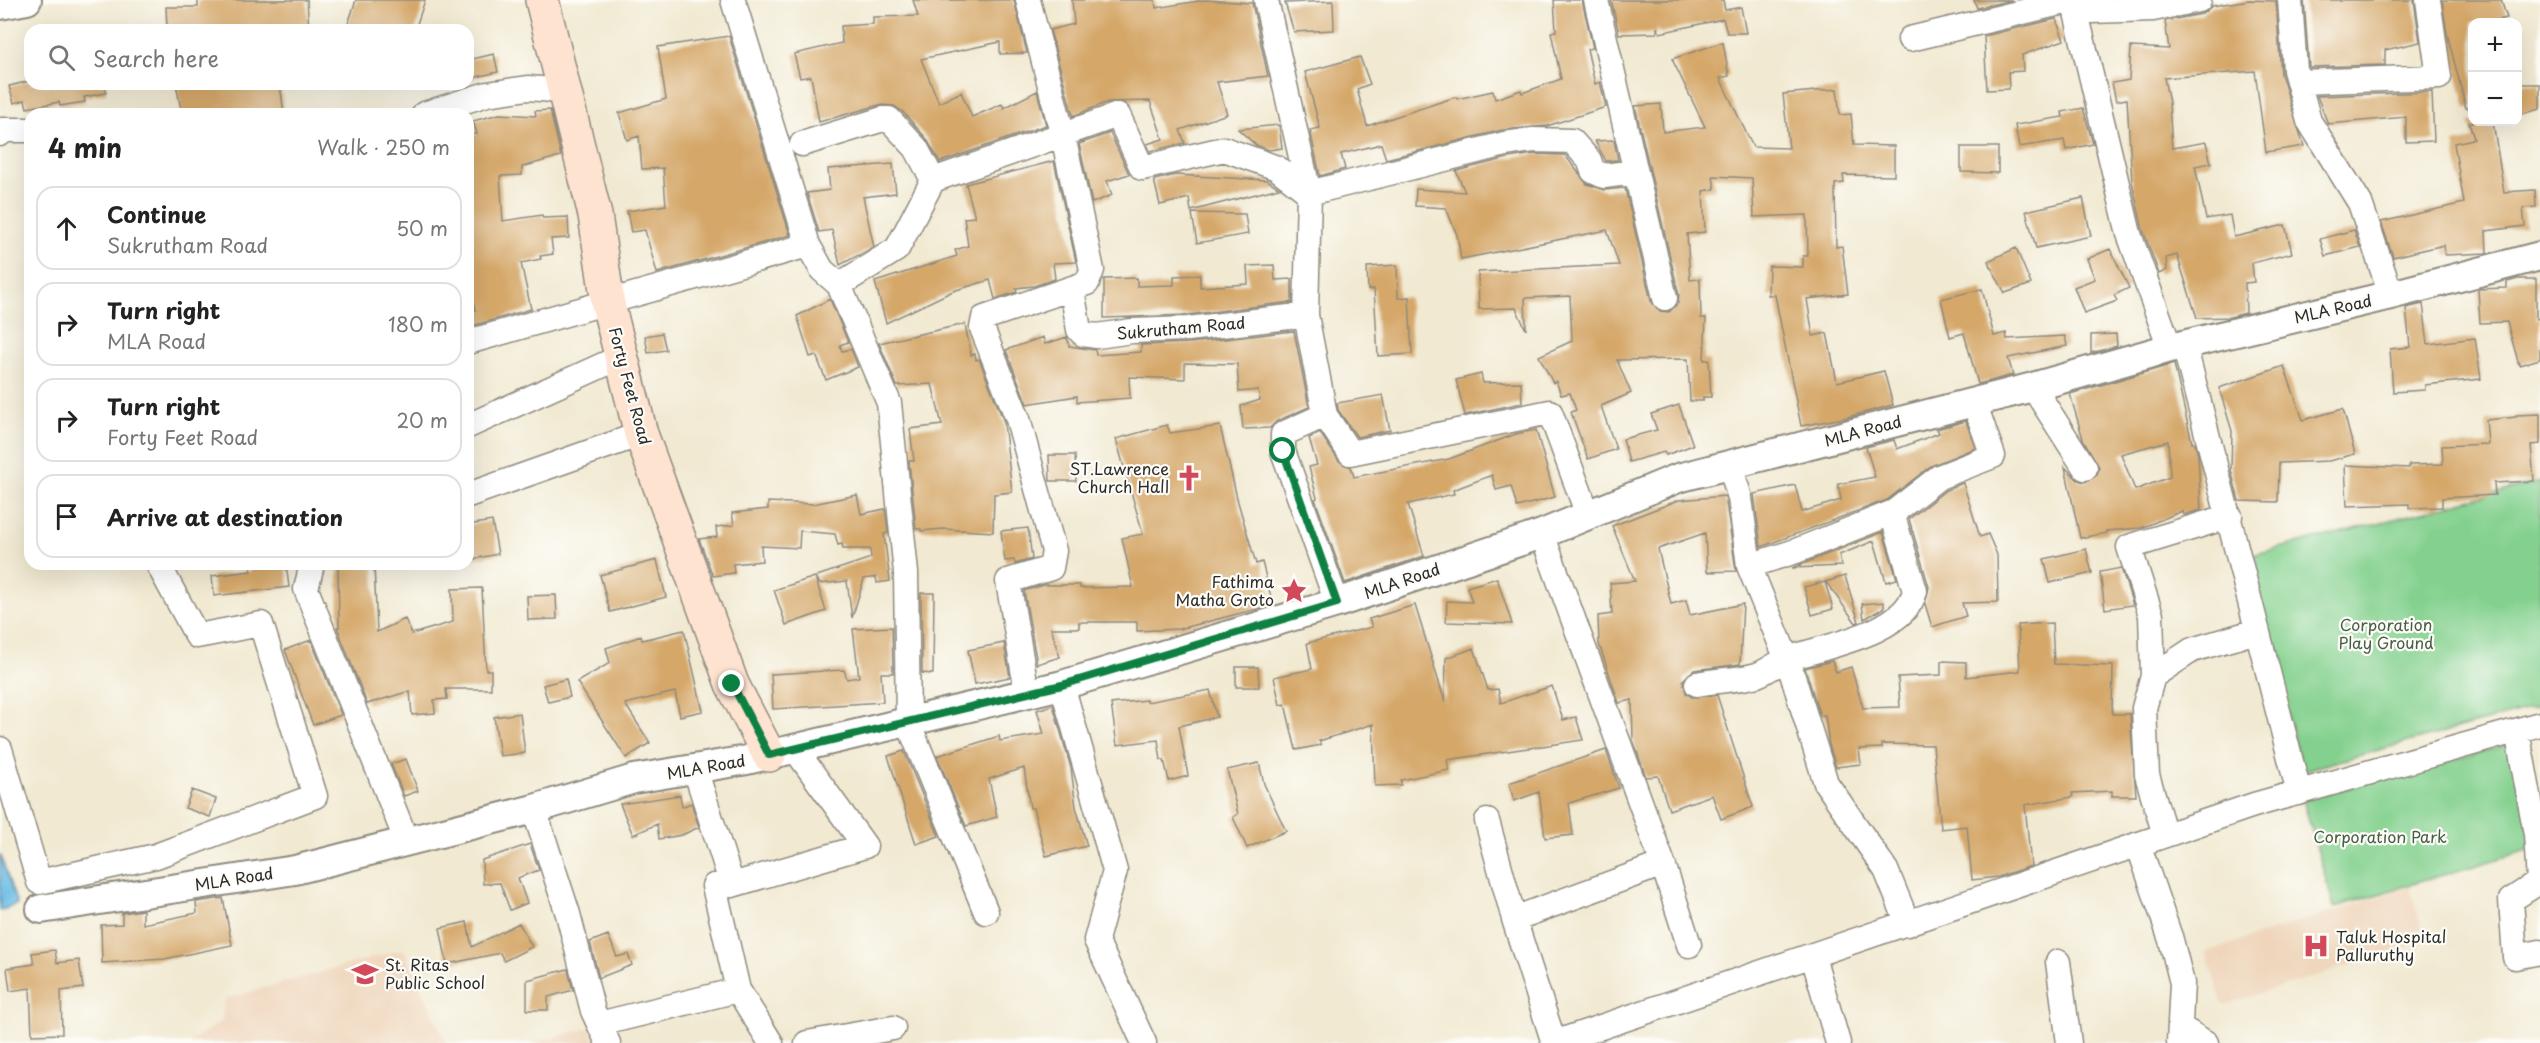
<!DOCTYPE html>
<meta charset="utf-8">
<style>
body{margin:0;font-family:"Playpen Sans",sans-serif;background:#f2f2f2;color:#222}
.controls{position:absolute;right:18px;top:18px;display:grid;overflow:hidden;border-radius:12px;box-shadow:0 6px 24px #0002}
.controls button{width:54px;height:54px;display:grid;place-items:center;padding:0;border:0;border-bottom:2px solid #e0e0e0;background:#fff;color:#222;font:30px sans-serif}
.stop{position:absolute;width:18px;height:18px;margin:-14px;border:4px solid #0b8043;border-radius:50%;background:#fff}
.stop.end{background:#0b8043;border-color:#fff;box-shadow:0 2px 6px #0008}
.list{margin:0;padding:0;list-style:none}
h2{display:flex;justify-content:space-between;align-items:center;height:78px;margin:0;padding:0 24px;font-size:26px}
h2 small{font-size:20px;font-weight:400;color:#767676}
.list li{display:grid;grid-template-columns:39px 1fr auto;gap:18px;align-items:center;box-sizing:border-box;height:84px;margin:0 12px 12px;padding:0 12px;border:2px solid #e0e0e0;border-radius:18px}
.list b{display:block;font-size:22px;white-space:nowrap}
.list p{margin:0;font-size:20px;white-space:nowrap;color:#767676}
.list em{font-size:20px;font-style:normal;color:#767676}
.icon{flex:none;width:33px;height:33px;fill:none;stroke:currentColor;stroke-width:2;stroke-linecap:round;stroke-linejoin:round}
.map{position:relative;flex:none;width:2540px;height:1043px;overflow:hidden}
.search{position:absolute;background:#fff;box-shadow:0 6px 24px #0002;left:24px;top:24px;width:450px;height:66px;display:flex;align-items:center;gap:15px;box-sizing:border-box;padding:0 21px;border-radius:18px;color:#767676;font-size:22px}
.panel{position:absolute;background:#fff;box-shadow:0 6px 24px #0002;left:24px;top:108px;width:450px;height:462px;border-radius:18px}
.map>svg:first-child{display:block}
.built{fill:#efd6bb}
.green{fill:#84d18f;stroke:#587e5d;stroke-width:1.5}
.water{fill:#67bae3;stroke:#497287;stroke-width:1.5}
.building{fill:#d5a86a;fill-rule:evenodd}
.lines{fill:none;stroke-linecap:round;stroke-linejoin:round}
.minor-casing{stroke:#8e8a7e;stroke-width:27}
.tertiary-casing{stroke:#8e8a7e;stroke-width:32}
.secondary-casing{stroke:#8e8a7e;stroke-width:36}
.minor{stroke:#fff;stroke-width:24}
.tertiary{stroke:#fff;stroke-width:28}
.secondary{stroke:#fee3d1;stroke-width:33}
.route{stroke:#0b8043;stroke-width:8}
.labels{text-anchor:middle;stroke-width:4.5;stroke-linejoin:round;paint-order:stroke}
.street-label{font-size:16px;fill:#2b2b2b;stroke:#fdfcf7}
.poi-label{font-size:16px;fill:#2b2b2b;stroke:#fdfcf7;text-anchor:end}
.park-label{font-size:16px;fill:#465d49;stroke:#fdfcf7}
</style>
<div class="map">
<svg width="2540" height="1043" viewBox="0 0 2540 1043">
<rect width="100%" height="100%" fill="#fdfcf7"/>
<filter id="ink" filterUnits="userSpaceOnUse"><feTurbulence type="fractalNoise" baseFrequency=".0167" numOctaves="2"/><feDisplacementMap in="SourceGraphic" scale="12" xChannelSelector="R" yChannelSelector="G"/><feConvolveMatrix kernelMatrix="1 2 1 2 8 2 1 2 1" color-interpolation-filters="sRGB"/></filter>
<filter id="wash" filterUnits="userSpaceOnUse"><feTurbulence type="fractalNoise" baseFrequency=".008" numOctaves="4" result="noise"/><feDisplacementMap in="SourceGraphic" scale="24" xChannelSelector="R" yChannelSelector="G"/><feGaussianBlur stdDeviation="1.35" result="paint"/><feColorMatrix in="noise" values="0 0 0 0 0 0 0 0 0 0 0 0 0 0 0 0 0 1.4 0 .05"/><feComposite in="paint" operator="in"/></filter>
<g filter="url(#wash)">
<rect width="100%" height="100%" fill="#f1e9d1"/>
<path class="built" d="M2409 887 2426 941 2223 1005 2206 952Z
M404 949 446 1043H188L222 1021 225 999Z
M590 1028 595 1043H532Z"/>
<path class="green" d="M2540 482V706L2302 771 2248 556Z
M2519 742 2535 848 2334 907 2303 800Z"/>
<path class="water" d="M0 854 17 904 0 911Z"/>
<g id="blocks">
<path class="building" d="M198 0H307L309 30 167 28 166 7H198Z
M356 0H425L415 30H346Z
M913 0H1014L1027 53 1000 54V42L921 59 939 103 961 92 972 117 1002 104 1004 108 1037 91 1046 125 940 162 926 138 903 112 894 106 879 105 819 122 811 76 800 78 794 54 842 43 841 26 873 24V17L918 16Z
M1072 0H1155L1156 8 1205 0 1252 3 1268 76 1217 82 1227 114 1180 130 1185 143 1150 151 1147 144 1163 139 1150 101 1108 102 1073 116 1050 30 1074 24Z
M1554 0H1582L1593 48 1587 49 1595 84 1600 82 1606 107 1547 126 1502 130 1386 159 1381 144 1341 154 1345 169 1320 176 1310 130 1320 128 1305 72 1360 57 1370 84 1357 89 1367 126 1456 97 1457 99 1493 91 1495 99 1521 90 1522 93 1561 79 1551 32 1556 31Z
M1611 0H1723L1725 10 1741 7 1746 33H1727L1723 19 1660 33 1657 27V33L1619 34Z
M1974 0H2012L1977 8Z
M2249 0 2276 1 2281 74 2304 146 2266 152 2255 71 2164 78 2169 103 2172 148 2206 142 2211 163 2195 166 2206 219 2230 215 2234 237 2285 225 2292 253 2252 263 2254 282 2245 283 2246 313 2230 317 2197 318 2177 255 2166 258 2167 270 2159 274 2143 230 2132 182 2127 99 2116 101 2112 83 2129 80 2131 47 2169 49 2165 21 2202 14 2212 6Z
M2304 0H2414L2420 42 2385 50V65L2309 67Z
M2442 0H2501L2507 18 2489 22H2472V108H2466L2447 33Z
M1333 1 1334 30 1294 32 1285 3Z
M2056 19 2064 40 2022 55 2023 71 2008 72 2009 89 1987 90 1984 36Z
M729 36 790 235 657 273 645 230 631 232 627 211 666 205 663 168 642 169 639 136 627 140 619 113 666 99 658 47Z
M1723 42 1729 76 1720 78 1753 147 1789 148 1783 94 1837 89 1840 115 1851 114 1854 145 1894 146V176L1843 175 1844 183 1835 184 1836 247 1842 246 1848 294 1807 299 1813 336 1827 333 1837 382 1884 371 1893 405 1844 418 1801 426 1775 295H1768L1769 266 1803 267V256H1808L1807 215 1754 217 1752 178 1713 176 1715 189 1703 191 1705 232 1687 234 1690 280 1700 279 1701 318H1706L1704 360H1709L1711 397H1703V401H1690L1688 359 1617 360 1631 393 1601 406 1616 449 1588 459 1571 412 1576 410 1570 393 1561 395 1556 381 1553 383 1539 356 1572 341 1570 296 1525 298 1526 330 1516 308 1479 309 1478 272 1619 265 1607 230 1461 259 1457 235 1446 208 1415 206 1416 189 1465 192 1456 171 1508 158 1534 154 1565 155 1587 184 1605 190 1625 188 1651 301 1660 311 1669 312 1678 303 1679 295 1635 106 1661 104 1663 132 1705 127 1672 59Z
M494 54 498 72 468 79V60Z
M30 81V84H105L106 93 84 97 85 102 60 106 59 102 27 108 25 100 14 103 9 86Z
M176 84H280L284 114H182Z
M2517 84H2540V109L2517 115Z
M2432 92 2434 141 2406 142V117L2328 124 2317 96Z
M2083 108 2093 144 2066 150 2064 140 2019 147 2015 125 2063 117 2062 112Z
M550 110 561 156 522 167V175L500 176 503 221 542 215 543 218 568 217 569 238 551 239 553 254 540 256 541 259 521 263 531 309 468 327V309L475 310 468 277V134H477L473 121 499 114 536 116 535 111Z
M2469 122H2493L2504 192 2535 190 2536 207 2523 208 2525 226 2486 231 2487 253 2445 255 2444 245 2393 257 2381 222 2464 203 2454 143 2474 139Z
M1279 125 1282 148 1269 150 1256 145 1238 129Z
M1110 133 1129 174 1107 181 1112 195 1092 203 1079 144Z
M1614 140 1618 160 1606 161 1595 141Z
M1961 147H1998V173L1961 172Z
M1054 161 1076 262 1053 263 1055 279 1034 286 1016 288 1017 292 995 299 990 280 953 291 886 323 875 282 957 256 955 250 968 246 964 218 975 217 966 184Z
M893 164 896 193 863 197 874 247 840 265 832 230 819 232 807 193 830 190 828 169Z
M1176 175 1267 180 1279 188 1191 211 1189 198 1160 205 1154 180Z
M2083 198 2091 236 2036 248 2026 211Z
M1192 213 1245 214 1248 234 1197 243Z
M2354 230 2360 247 2325 256 2320 239Z
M2016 248 2031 284 2005 293 1988 261Z
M2110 249 2129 288 2114 295 2117 301 2084 313 2074 287 2095 279 2087 259Z
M1274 265 1275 280 1292 279V302L1187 315 1104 318V279L1137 278V286L1174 285V276L1200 275V287L1248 284 1247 266Z
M1397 265 1398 298 1409 297 1412 354 1378 356 1374 289 1368 290 1367 267Z
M2518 279H2536V319L2540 318V359L2519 365 2507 322 2480 323 2478 289 2507 288V282Z
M1982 289 1994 336 2006 333 2007 339 2065 336 2067 346 2008 358 2013 375 1978 384 1964 333 1950 337 1941 299Z
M830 299 848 342 840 345 842 351 851 349 858 367 826 380 816 355 810 357 797 316Z
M2423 304 2428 344 2475 338 2481 379 2425 385V390L2393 392 2390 349 2410 347 2406 308Z
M965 324 971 355 975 354 976 360 979 359 1004 422 1012 492 994 494 993 532 943 529 921 531V529H916L909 461H914L910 429 942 425 932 384 897 386 879 343Z
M1294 331 1309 407 1277 421 1270 428 1243 429 1241 406 1260 400 1258 390 1239 392 1237 364 1185 363V379L1129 377 1130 398 1077 402V396L1027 404 1006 350 1043 337 1045 344 1067 337 1069 346 1095 350 1096 355 1141 352V345L1190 343Z
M662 333 666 350 648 353 645 336Z
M2116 334 2117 346 2091 353V335Z
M2174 364 2192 443H2195L2198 455 2201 510 2183 515 2182 511 2141 528 2106 531 2107 533 2080 538 2065 467 2078 480 2085 482 2097 475 2099 467 2083 439 2070 394ZM2168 441 2170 477 2135 490 2121 454Z
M2284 366 2303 420 2343 409 2355 454 2329 461 2279 463 2278 502 2239 501 2231 470 2232 431 2219 388Z
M1481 374 1483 383 1521 382 1522 403 1465 415 1456 380Z
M1383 395 1390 430 1357 437 1338 410 1337 403Z
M1679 405 1693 445 1666 455 1664 452 1629 462 1623 439 1657 430 1651 414Z
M2540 414V444L2531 445 2534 481 2494 483 2495 495 2442 498V507L2409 508V504L2347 506 2345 465 2409 468V465L2443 464 2442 446 2488 444 2486 420 2516 417V415Z
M1966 421 1975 448 1931 466 1887 500 1761 547 1754 494 1795 485 1802 512 1841 500 1838 484 1875 477 1866 447 1894 440 1897 449 1939 433 1937 429Z
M1167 425 1170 433 1220 426 1238 502 1256 564 1262 562 1273 605 1179 629 1137 631V622H1079V628H1051L1060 657 1037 664 1024 591 1044 585H1080V588L1133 587 1122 538 1143 534 1116 439Z
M1536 430 1555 497 1517 507 1511 486 1496 490 1492 475 1453 490 1454 494 1408 504 1424 556 1345 583 1315 499 1317 498 1309 467 1317 465 1309 438 1320 433 1339 461 1351 467 1354 477 1449 459 1516 434Z
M1049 455H1075L1076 481H1050Z
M1963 483 1980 537 1988 534 1997 555 1998 602 1962 603 1966 616 1932 627 1925 604 1929 587 1909 519 1946 490Z
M857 495 861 514 885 509 888 533 884 534 890 581 877 583 876 577 864 579 852 618 847 581 819 584 817 576 871 558 870 549H843L842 544 838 545 835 534 800 531 799 548 761 546 762 561 733 564 734 573 713 576 699 539 717 537 716 527 734 525 732 513 768 509V502L813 504Z
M1725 496 1736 571 1707 572 1705 533 1658 549 1671 604 1686 600 1690 615 1743 604 1740 664 1694 670 1683 680 1686 693 1692 697 1717 695 1753 807 1721 819 1712 795 1669 810 1658 776 1646 777 1633 740 1632 700 1619 703 1599 644 1598 616 1612 614 1610 583 1635 581 1612 526 1679 500Z
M492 521 498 554 468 560V525Z
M1028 528 1032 559 1015 564 1014 560 1005 561 1001 531Z
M1883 532 1897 579 1886 582 1874 541 1839 555 1842 566 1792 568Z
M2086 549 2092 573 2050 583 2044 559Z
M657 560 666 597 610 612 600 575Z
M250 564H286L289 587 214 596 212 576 251 571Z
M338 564H374L377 632 405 619 412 634 453 622 452 589 482 588 486 670H491V689H446L447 699 434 700 435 713 412 715 410 691 367 704 337 627H339Z
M2121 568 2133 605 2105 609 2100 572Z
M1845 576 1859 622 1856 623 1826 582Z
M815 577 826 611 786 625 774 590Z
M1497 578 1512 624 1446 622 1447 601 1472 602 1467 587Z
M1825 582 1833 609 1812 615 1804 587Z
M921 593H934L933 674 922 673Z
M556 595 557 619 528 620 527 596Z
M1884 602V608L1864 619 1862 604Z
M1415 605 1445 702 1446 658 1474 648 1488 690 1498 689 1501 703 1552 686 1563 720 1576 717 1583 740 1447 760 1449 770 1401 780V785L1375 786 1373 724 1319 741 1321 745 1296 750 1285 704 1280 705 1274 677 1312 669 1307 643 1372 627 1369 619Z
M2052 623 2054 664 2113 666 2112 714H2130L2136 796H2112V791L2072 793 2073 797 2025 805 2031 866 1998 877 1972 880 1967 826 1941 829 1933 745 1882 744V748L1859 749 1861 764 1836 767 1829 745 1825 715 1820 716 1805 668 1832 661 1836 672 1851 667 1863 708 1900 707 1898 677 1941 675V661L1966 662V677L2020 671 2018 625Z
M892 627 893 673H881L883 702 773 709 771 674 844 670 847 679 859 677 853 629Z
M684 630 703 711 680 716 675 692 625 704 650 743 626 758 577 682 610 663 606 648 641 636 642 640Z
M311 640 341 715 313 725 285 650Z
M1004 643 1010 677 975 684 968 650Z
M1236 667H1258L1259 687H1236Z
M566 679 570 697 548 702 543 685Z
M1210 690 1217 717 1179 726 1188 776 1169 781 1164 760H1161L1158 740 1117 745 1111 704 1146 700 1147 702Z
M1053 705 1071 768 1076 807 1087 846 1046 856 1033 808H1030L1024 768 989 779 997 817 966 826 937 756 999 736 1000 741 1044 734 1037 710Z
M520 713 525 753 500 756 494 717Z
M1606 750 1619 788 1569 803 1573 835 1545 838 1539 792 1514 801 1509 783Z
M904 751 939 836 916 844 888 756Z
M406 759 418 791 404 796 391 764Z
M1259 763 1264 784 1286 831 1247 848 1233 817 1238 814 1227 770Z
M192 790 216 799 210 817 185 808Z
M680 795 682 807 691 803 699 827 682 835 659 839 657 824 633 835 620 804Z
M530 844 539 870 518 878 527 903 510 910 500 883 483 884 482 860Z
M223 898 232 945 165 959 102 963 101 925 122 924V913L143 910V924L197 913 196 902Z
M467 922 472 947 519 923 532 947 504 961 500 953 447 964 440 928Z
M608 935 617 957 628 954 632 965 599 978 590 942Z
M55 950 57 963 79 960 83 988 61 991 62 1034 32 1035 30 988 10 991 7 968 34 964 32 953Z
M568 969 573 990 548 997V1010H527V980Z"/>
</g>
</g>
<g filter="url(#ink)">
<use href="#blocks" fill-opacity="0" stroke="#8e8a7e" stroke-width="1.5"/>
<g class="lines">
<g class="minor-casing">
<path id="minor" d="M733 0 808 245
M1266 0 1309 193 1306 315
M1596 0 1665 298
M2073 0 2129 234 2170 348
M2073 0 2091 11 2153 9 2199 0
M2290 0 2295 70 2309 121 2360 203 2391 295
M1910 39 2073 0
M2298 82 2439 77 2428 0
M424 114 487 94 528 88 566 91
M0 134 1 130H30
M802 144 883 119H889L916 148 933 180
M839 285 897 249 933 180 1118 115 1142 168 1224 149 1277 168 1309 193 1505 144 1533 140 1572 141 1589 160 1593 171 1604 176 1635 172
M1072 290 1079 330 1083 334 1097 336 1132 331 1188 329 1306 315 1325 415 1283 434V451L1337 603
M468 342 808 245 822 270 839 285 889 403 906 573 908 722 986 912
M2184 344 2299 793
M2033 387 2085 468
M1325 415 1350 453 1550 412 1588 515
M468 426 623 356
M1730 465 1740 498 1749 566 1790 667 1826 783 1886 870 1908 924
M468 495 641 434
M312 564 306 589 407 842
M1749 566 1796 551 1894 512 1939 477 1993 456 1974 402
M2153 676 2151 615 2129 547 2230 516
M1697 684C1716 680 1740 680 1757 675 1768 671 1778 662 1790 658 1826 646 1905 633 1915 591L1892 513
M1062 685 1115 871 1096 940 1144 1043
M1027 693 1008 581 1051 568 1054 551 1018 419 982 328 984 318 1087 283 1092 270 1063 136 1028 0
M2517 731 2536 834 2539 882 2511 900 2515 957 2540 952
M0 749 39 882 156 856 315 796 261 624 197 636 158 564
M534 809 568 914 593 1011 608 1043
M1487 821 1514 919 1554 1043
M2165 835 2147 775 2144 708 2153 676 2192 650 2257 631
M2138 844 2171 940 2182 983 2179 1043
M1663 864 1689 945
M732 885 865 846 795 749
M1514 919 1663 864 1542 534
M1813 956 1838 1043
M2058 962 2069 1043
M738 990 771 1043
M599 1024 738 990 714 886 732 885 695 769
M2180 1027 2206 1043
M807 1043 893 1028
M1554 1043 2254 805 2540 724"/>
</g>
<g class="tertiary-casing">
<path id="tertiary" d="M0 5 27 0
M41 909 295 870 534 809 634 779 747 760 1062 685 1337 603 1542 534 1678 478 2033 387 2170 348 2391 295 2540 256"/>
</g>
<g class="secondary-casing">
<path id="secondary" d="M542 0 595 215 608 304 641 434 732 684 769 755"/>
</g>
<use href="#minor" class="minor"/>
<use href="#tertiary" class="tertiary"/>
<use href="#secondary" class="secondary"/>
</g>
</g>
<g class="lines" filter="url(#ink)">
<path class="route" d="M732 684 769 755 1062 685 1337 603 1283 451"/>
</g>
<defs>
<g id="church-bare" transform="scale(2.07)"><path d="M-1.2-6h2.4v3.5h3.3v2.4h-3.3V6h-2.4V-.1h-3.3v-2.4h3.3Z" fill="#d1495b" stroke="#fdfcf7" stroke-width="2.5" paint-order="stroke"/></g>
<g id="sight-bare" transform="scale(2.07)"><path d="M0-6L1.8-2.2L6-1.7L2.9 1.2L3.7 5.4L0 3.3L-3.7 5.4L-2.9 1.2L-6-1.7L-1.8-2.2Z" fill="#d1495b" stroke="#fdfcf7" stroke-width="2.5" paint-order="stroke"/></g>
<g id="hospital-bare" transform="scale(2.07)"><path d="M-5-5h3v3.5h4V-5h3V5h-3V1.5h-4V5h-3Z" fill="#d1495b" stroke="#fdfcf7" stroke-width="2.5" paint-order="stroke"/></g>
<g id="school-bare" transform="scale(2.07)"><path d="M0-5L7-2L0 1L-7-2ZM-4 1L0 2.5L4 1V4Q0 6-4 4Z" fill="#d1495b" stroke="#fdfcf7" stroke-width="2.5" paint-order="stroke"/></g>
</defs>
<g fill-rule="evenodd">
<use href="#church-bare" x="1189" y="478"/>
<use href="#sight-bare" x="1294" y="591"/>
<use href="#hospital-bare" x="2316" y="946"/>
<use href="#school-bare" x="365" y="974"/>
</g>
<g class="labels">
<g class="street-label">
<text transform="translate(2333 309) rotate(-13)" y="6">MLA Road</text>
<text transform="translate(1181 328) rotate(-5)" y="6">Sukrutham Road</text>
<text transform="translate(630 386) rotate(75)" y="6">Forty Feet Road</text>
<text transform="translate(1863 431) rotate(-15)" y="6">MLA Road</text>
<text transform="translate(1402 581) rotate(-19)" y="6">MLA Road</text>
<text transform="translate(706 767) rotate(-10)" y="6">MLA Road</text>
<text transform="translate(234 879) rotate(-9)" y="6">MLA Road</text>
</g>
<g class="poi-label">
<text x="1169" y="475">ST.Lawrence<tspan x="1169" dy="18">Church Hall</tspan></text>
<text x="1274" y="588">Fathima<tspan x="1274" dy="18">Matha Groto</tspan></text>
<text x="2336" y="943" text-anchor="start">Taluk Hospital<tspan x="2336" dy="18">Palluruthy</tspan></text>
<text x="385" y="971" text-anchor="start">St. Ritas<tspan x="385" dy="18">Public School</tspan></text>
</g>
<g class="park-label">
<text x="2386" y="631">Corporation<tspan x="2386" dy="18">Play Ground</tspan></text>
<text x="2380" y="843">Corporation Park</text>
</g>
</g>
</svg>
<div class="controls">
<button>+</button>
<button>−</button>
</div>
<div class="stop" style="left:1283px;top:451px"></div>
<div class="stop end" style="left:732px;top:684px"></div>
<div class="search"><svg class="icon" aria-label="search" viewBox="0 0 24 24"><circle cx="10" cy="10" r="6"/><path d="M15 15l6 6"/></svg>Search here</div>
<section class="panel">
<h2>4 min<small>Walk · 250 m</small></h2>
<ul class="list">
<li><svg class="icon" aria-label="ahead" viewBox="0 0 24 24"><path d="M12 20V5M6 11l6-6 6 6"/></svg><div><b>Continue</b><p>Sukrutham Road</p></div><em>50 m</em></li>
<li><svg class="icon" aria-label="right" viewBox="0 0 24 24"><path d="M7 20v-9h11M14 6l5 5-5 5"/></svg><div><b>Turn right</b><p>MLA Road</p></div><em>180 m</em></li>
<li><svg class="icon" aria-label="right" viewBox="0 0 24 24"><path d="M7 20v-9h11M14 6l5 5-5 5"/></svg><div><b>Turn right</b><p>Forty Feet Road</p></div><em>20 m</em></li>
<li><svg class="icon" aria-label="arrive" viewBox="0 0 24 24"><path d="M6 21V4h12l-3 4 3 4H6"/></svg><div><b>Arrive at destination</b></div></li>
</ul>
</section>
</div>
